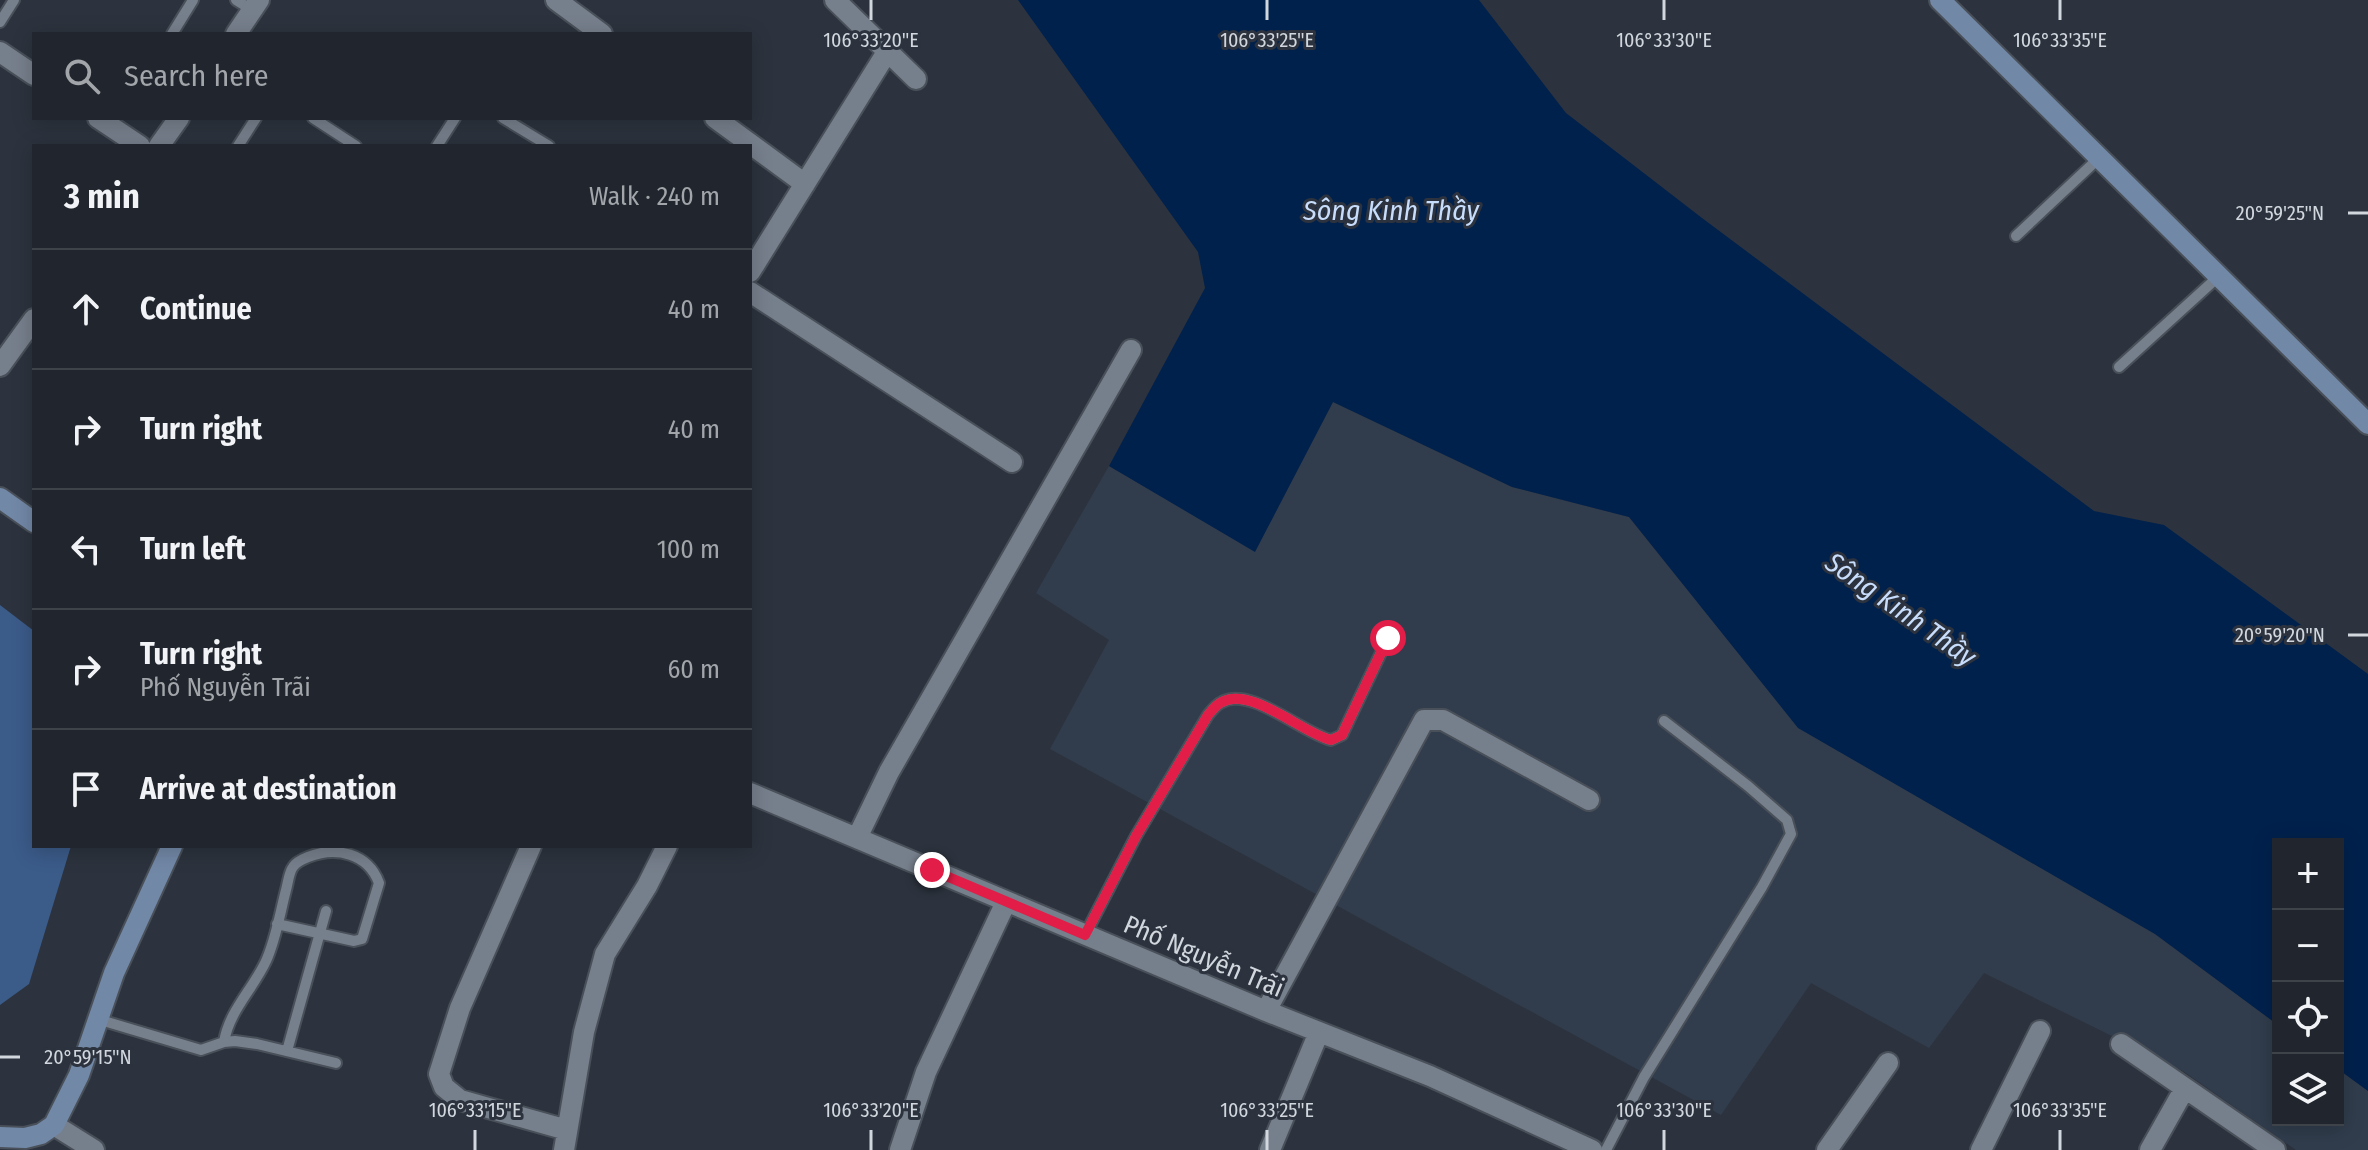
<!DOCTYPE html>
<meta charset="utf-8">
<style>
body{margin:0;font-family:"Fira Sans Condensed",sans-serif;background:#292e36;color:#f1f3f6}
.controls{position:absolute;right:24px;bottom:24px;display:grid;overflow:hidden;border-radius:0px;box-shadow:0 4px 20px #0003}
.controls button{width:72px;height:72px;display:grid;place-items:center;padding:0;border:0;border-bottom:2px solid #3e434a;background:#21262e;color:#f1f3f6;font:40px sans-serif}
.stop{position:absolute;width:24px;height:24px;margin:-18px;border:6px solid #e11d48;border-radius:50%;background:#fff}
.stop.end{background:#e11d48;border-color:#fff;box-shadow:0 2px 8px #0008}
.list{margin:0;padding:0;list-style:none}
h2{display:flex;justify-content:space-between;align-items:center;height:104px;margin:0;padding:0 32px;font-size:34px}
h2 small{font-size:26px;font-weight:400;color:#a2a5aa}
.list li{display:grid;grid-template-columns:52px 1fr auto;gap:24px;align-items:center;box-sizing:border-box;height:120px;padding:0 32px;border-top:2px solid #3e434a}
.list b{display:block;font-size:30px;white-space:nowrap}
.list p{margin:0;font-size:26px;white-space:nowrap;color:#a2a5aa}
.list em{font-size:26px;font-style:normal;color:#a2a5aa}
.icon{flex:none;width:44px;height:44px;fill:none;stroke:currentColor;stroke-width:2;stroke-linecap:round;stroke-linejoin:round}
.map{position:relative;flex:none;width:2368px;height:1150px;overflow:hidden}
.search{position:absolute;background:#21262e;box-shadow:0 4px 20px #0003;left:32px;top:32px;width:720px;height:88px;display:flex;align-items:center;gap:20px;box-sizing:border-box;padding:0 28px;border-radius:0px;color:#a2a5aa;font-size:30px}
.panel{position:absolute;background:#21262e;box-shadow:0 4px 20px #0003;left:32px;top:144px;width:720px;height:704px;border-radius:0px}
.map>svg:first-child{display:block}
.built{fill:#313d4d}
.green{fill:#3b5b89}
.water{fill:#01214d}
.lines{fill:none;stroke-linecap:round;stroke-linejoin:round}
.lane-casing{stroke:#495059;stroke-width:14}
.street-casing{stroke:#495059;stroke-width:24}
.secondary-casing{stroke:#495059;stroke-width:24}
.lane{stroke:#767f8c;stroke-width:10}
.street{stroke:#767f8c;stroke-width:20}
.secondary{stroke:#7288a7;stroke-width:20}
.route{stroke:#e11d48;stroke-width:10}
.ticks{fill:none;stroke:#d2d7de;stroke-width:3}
.labels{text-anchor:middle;stroke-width:6;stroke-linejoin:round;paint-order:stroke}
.street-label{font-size:26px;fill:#d2d7de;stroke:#2c333e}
.water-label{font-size:28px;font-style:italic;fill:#c7ddfb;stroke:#2c333e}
.ticks-label{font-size:20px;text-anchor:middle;fill:#d2d7de;stroke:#2c333e;stroke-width:6;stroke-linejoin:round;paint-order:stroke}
</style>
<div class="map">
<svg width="2368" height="1150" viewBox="0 0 2368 1150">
<rect width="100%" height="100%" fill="#2c333e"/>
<path class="built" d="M1333 402 1512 487 1629 517 1799 728 2155 934 2278 1025V1120H2338V1069L2368 1091V1150H2296L2183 1071 1984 973 1929 1048 1811 983 1721 1115 1050 749 1109 640 1036 593 1109 466 1255 551Z"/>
<path class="green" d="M0 605 34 631V846H71L29 984 0 1005Z"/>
<path class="water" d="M1018 0H1479L1566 113 1702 218 2094 511 2164 525 2368 674V1091L2338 1069V844H2278V1025L2155 934 1798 728 1629 517 1512 487 1333 402 1255 552 1109 466 1205 288 1198 252Z"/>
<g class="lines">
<g class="lane-casing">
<path id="lane" d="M236 0 252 10
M0 22 14 0
M172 34 193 0
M313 118 356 146
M503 118 549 146
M238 146 256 118
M437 146 455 118
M2016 236 2099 158
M2119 367 2219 276
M1085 935 1136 836 1208 715C1212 710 1217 704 1222 702 1251 686 1302 733 1331 740L1342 735 1388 638
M97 1019 201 1050 224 1042 235 1041 257 1044 336 1063
M224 1042C229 1011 253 989 266 961 276 939 280 913 286 890 288 883 289 872 293 867 296 862 303 859 308 857 336 846 368 853 379 883L362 939 354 941 277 924
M287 1051 326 911
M1606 1150 1644 1077 1762 887 1791 834 1787 820 1748 786 1664 721"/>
</g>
<g class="street-casing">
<path id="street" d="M556 0 602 34
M835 0 916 79
M236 34 259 0
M0 52 34 75
M98 118 140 146
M715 118 805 184
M159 146 179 118
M750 272 887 52
M750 292 1012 462
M0 366 34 319
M750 793 1266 1011 1430 1076 1592 1150
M857 838 889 772 1131 350
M531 846 460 1008 439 1074 444 1087 460 1100 567 1130
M1266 1011 1424 720H1443L1589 800
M2121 1044 2275 1150
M54 1125 94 1150
M564 1150 584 1032 605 954 647 886 667 846
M900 1150 926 1072 1006 902
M1270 1150 1319 1032
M1827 1150 1888 1063
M1981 1150 2040 1031
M2150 1150 2185 1088"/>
</g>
<g class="secondary-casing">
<path id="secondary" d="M1940 0 2368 424
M0 498 34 522
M0 1137 25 1138 41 1134 54 1125 79 1075 114 973 172 846"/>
</g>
<use href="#lane" class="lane"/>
<use href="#street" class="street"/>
<use href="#secondary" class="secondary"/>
</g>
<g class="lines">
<path class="route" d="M932 870 1085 935 1136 836 1208 715C1212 710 1217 704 1222 702 1251 686 1302 733 1331 740L1342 735 1388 638"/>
</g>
<path class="ticks" d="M871 0V20M1267 0V20M1664 0V20M2060 0V20M2348 213H2368M2348 635H2368M0 1057H20M475 1130V1150M871 1130V1150M1267 1130V1150M1664 1130V1150M2060 1130V1150"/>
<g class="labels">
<g class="street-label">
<text transform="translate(1204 956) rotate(23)" y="9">Phố Nguyễn Trãi</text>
</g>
<g class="water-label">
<text x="1391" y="220">Sông Kinh Thầy</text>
<text transform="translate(1901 609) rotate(35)" y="10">Sông Kinh Thầy</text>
</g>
</g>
<g class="ticks-label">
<text x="871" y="47">106°33'20"E</text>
<text x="1267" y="47">106°33'25"E</text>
<text x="1664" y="47">106°33'30"E</text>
<text x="2060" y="47">106°33'35"E</text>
<text x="2280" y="220">20°59'25"N</text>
<text x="2280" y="642">20°59'20"N</text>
<text x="88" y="1064">20°59'15"N</text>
<text x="475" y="1117">106°33'15"E</text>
<text x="871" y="1117">106°33'20"E</text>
<text x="1267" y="1117">106°33'25"E</text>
<text x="1664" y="1117">106°33'30"E</text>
<text x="2060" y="1117">106°33'35"E</text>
</g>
</svg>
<div class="controls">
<button>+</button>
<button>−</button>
<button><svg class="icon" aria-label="locate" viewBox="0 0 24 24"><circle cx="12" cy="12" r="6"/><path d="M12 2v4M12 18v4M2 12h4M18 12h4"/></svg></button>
<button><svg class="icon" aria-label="layers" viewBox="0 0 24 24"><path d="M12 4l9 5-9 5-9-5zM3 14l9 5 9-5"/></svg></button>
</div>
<div class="stop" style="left:1388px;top:638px"></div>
<div class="stop end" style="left:932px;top:870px"></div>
<div class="search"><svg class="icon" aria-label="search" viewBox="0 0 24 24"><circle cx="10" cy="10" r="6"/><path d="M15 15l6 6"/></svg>Search here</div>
<section class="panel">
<h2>3 min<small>Walk · 240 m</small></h2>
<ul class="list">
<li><svg class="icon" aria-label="ahead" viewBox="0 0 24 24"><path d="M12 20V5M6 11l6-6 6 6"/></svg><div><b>Continue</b></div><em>40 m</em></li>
<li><svg class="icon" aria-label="right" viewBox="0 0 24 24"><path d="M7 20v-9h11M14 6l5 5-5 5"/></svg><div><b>Turn right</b></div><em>40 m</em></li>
<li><svg class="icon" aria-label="left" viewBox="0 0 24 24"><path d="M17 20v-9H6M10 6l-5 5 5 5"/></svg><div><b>Turn left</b></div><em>100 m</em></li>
<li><svg class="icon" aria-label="right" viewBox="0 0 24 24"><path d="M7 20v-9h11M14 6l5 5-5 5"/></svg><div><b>Turn right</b><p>Phố Nguyễn Trãi</p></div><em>60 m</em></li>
<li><svg class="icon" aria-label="arrive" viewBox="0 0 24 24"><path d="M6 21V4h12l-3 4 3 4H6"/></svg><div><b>Arrive at destination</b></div></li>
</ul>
</section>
</div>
